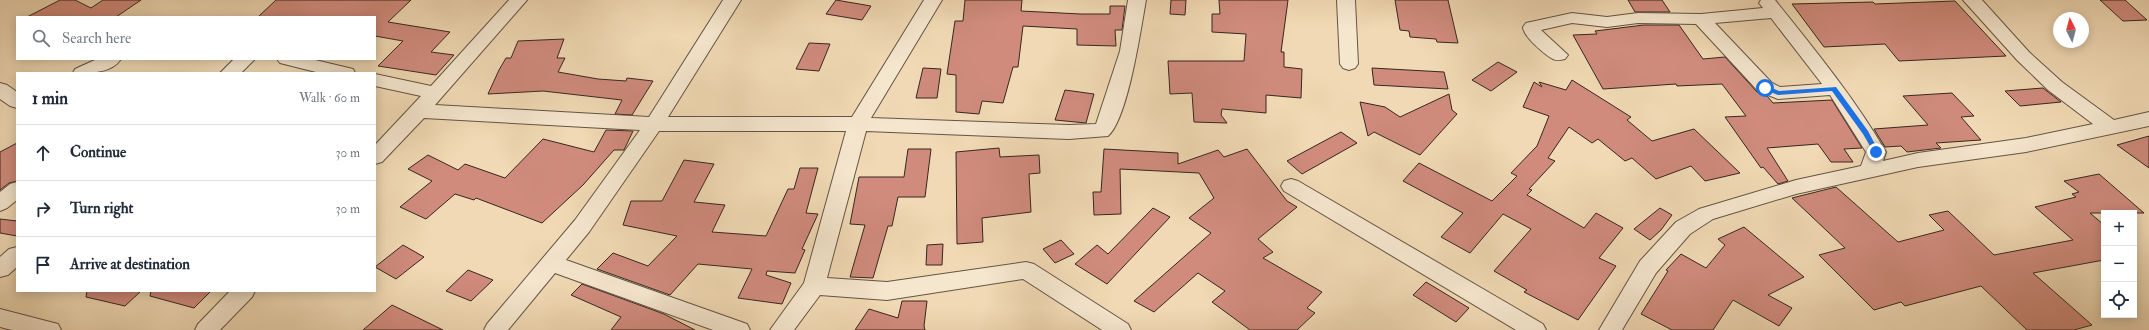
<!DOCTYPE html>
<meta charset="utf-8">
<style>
body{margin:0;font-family:"IM FELL Double Pica",serif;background:#f2f2f3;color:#1f2937}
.controls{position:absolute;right:12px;bottom:12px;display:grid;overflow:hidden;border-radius:0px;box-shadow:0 2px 10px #0003}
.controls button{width:36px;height:36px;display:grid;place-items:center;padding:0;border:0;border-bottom:1px solid #e0e1e3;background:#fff;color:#1f2937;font:20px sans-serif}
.compass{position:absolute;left:2053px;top:12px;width:36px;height:36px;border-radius:50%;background:#fff;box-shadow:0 2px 10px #0003;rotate:354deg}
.stop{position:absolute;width:12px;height:12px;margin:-9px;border:3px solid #1a73e8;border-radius:50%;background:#fff}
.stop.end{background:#1a73e8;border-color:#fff;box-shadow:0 1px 4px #0008}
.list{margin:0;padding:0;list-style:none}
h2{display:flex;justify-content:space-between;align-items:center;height:52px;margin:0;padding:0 16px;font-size:17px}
h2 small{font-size:13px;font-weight:400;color:#747a83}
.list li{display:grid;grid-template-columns:26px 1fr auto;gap:12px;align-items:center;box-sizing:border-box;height:56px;padding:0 16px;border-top:1px solid #e0e1e3}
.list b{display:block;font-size:15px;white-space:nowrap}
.list em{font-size:13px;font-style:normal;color:#747a83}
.icon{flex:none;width:22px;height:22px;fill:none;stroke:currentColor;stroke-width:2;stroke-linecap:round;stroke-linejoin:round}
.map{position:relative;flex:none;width:2149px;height:330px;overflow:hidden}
.search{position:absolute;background:#fff;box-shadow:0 2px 10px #0003;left:16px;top:16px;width:360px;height:44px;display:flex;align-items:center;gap:10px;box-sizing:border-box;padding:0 14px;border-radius:0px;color:#747a83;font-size:15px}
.panel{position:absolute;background:#fff;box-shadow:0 2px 10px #0003;left:16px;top:72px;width:360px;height:220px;border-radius:0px}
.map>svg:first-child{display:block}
.building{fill:#d08b7d;stroke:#36271f}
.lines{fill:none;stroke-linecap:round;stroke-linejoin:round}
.street-casing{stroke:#645444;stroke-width:2}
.street{fill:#f5e6ce;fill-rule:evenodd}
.route{fill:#1a73e8}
</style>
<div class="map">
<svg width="2149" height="330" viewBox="0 0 2149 330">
<rect width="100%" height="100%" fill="#f0d9b4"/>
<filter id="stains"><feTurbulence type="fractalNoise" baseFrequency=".005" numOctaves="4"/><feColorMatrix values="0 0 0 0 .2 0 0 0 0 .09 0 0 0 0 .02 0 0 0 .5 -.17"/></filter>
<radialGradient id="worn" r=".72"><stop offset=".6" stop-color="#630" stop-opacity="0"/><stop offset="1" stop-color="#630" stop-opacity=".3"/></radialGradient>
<path class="building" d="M60 0H75L91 8 103 0H141L116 17H27Z
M276 0H411L388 22 450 32 431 52 454 55 436 75 378 66 403 41 375 36V17H258Z
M836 0 871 6 862 20 826 14Z
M965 0H1022L1021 11 1081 14H1110V6H1125L1122 30H1115L1116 46 1077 45V29L1023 26 1018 67H1013L1003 103 982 101 979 114 956 112V75L947 74 955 21H963Z
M1171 0H1186L1185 15 1170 14Z
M1219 0H1288L1281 52H1284V67L1302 69 1301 98 1266 95V113L1222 109 1221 115 1227 123 1194 122 1192 93 1170 94 1168 61H1244L1246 34 1212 32V14H1220Z
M1395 0H1448L1458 43 1437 42 1436 39 1410 37 1409 31 1400 30Z
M1628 0H1662L1670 12H1635Z
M2100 0H2125L2147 20 2123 21Z
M1955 1 2006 56 1899 61 1885 44 1824 47 1792 4 1873 2 1875 4Z
M1644 25H1679L1703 59 1725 57 1757 92 1767 96 1773 103 1832 100 1862 148 1844 149 1853 162H1831L1818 144 1767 148 1788 181 1778 184 1763 167 1761 168 1725 117 1746 116 1722 84 1677 86 1676 84 1603 89 1573 35 1597 34 1595 31Z
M564 39 557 58H565L558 72 598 79 626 81 627 78 653 81 632 115 615 114 622 100 543 91 488 94 499 70 506 58H511L518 41Z
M809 43 830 44 819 71 796 69Z
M1498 62 1517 72 1491 91 1472 80Z
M923 68 941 69 937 98H916Z
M1372 68 1444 72 1448 89 1374 85Z
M1572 80 1631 117 1627 120 1652 141 1694 129 1740 173 1705 181 1691 166 1656 179 1632 158 1625 161 1598 139 1592 143 1569 127 1548 158 1555 161 1529 189 1532 190 1527 195 1584 228 1596 213 1623 228 1599 258 1616 266 1578 320 1524 292 1527 290 1494 271 1531 229 1503 214 1470 253 1441 237 1463 213 1403 181 1419 163 1492 201 1517 176 1511 173 1537 146 1549 116 1523 107 1534 82 1542 87 1539 82 1566 90Z
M2043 88 2061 102 2020 106 2005 91Z
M1065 90 1094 94 1086 123 1055 120Z
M1952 93 1974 116 1961 117 1981 140 1936 143 1941 148 1907 152 1901 146 1885 147 1874 129 1928 125 1903 96Z
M1449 94 1452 110 1457 114 1420 155 1374 132 1368 136 1360 102 1385 107 1400 117Z
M606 130 633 131 624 150H614L583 185 542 223 476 198 474 200 455 194 426 219 400 207 432 181 408 169 428 155 458 170 465 164 505 178 543 139 594 152Z
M1341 132 1357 143 1302 174 1287 161Z
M2149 136V168L2117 145Z
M17 143V181L9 183 0 190V152Z
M999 148 1000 157 1039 155 1040 173 1029 174 1031 212 982 218 983 242 957 244 956 152Z
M908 149H931L925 197H898L892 226H888L873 278 850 277 865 225 850 224 859 177H904Z
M1104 149 1178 153V164L1218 150 1224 157 1247 149 1287 201 1297 207 1258 239 1273 252 1263 258 1322 292 1307 308 1315 313 1297 330H1250L1212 302 1225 291 1198 273 1154 312 1134 301 1211 233 1189 218 1214 198 1199 173 1120 169 1121 214 1094 215 1093 192H1101Z
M684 160 714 164 694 202 725 205 712 232 766 236 788 189H794L800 168H818L806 213 818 214 802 249 805 250 795 273 767 271 766 275 791 283 782 304 738 298 752 269 698 264 670 295 597 269 613 253 648 266 677 236 623 225 631 201H662Z
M2099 174 2144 213H2090L2104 225V260L2033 273 2092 325 2074 330H2027L1981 286 1905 306 1901 302 1874 310 1819 255 1845 248 1792 198 1836 187 1898 242 1944 230 1929 215 1948 211 1994 255 2073 240 2035 207 2076 197 2072 194 2079 192 2064 181Z
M1153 208 1170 217 1107 284 1075 264 1097 245 1108 254Z
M1660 208 1672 215 1661 230 1650 240 1634 229Z
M0 219 17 221V236L0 233Z
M1744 227 1804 277 1768 295 1792 308 1779 326 1733 300 1713 330H1672L1641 314 1668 271 1666 270 1681 254 1706 268 1725 245 1718 239Z
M1061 240 1074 254 1055 263 1043 249Z
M943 244 942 265H926L927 245Z
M403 245 424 257 396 279 375 267Z
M468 270 493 280 471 301 446 291Z
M1426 282 1469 308 1456 322 1413 295Z
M582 284 664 314 695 330H611L621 317 571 295Z
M87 291H141L125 306 86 297Z
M151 291H211L194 308 150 296Z
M902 301H927L924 326 925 330H855L869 309 898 318Z
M392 305 443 330H363Z"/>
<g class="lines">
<g class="street-casing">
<path id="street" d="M509 0H527L435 105 649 117 723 0H741L668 117H852L924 0H942L871 118 1069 125 1096 124 1120 51 1128 0H1146C1141 28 1128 119 1108 136L1069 139 866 131 827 278 887 282 1026 262 1034 264 1128 324 1131 330H1102L1023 279 887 300 820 295 794 330H770L804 283 846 131H659L589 232 566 260 747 324 750 330H713L555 273 508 330H484L487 324 575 220 640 130 424 118 382 162 375 164V145L421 96 375 86V74L431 86Z
M1337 0H1355L1358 64 1355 68 1349 70 1343 68 1340 64Z
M1761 0H1775C1814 49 1854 97 1886 152L1883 161 1918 153 2026 138 2093 124 2048 90 2017 60 1963 0H1982L2029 52 2062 82 2114 120 2149 112V126L2026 152 1918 167 1796 194 1713 219 1690 234 1656 273 1622 330H1599L1640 261 1676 222 1699 209 1796 180 1861 166 1866 152 1830 95 1778 99 1758 91 1696 24 1638 23 1607 27 1572 23 1541 30 1568 55 1565 59C1561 60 1557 61 1553 59 1545 55 1523 36 1523 27L1526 23 1572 13 1607 17 1638 13 1701 14 1763 8 1759 3ZM1771 18 1822 84 1780 87 1772 83 1715 23Z
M97 59H121C111 74 89 73 73 73L75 69Z
M234 59H255L241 73H220Z
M277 59H311L353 69 355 73H320L280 63Z
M0 83 7 85 17 92V108L10 106 0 99Z
M1291 179 1298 181 1543 324 1546 330H1516L1284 191 1281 186 1284 181Z
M17 182V200L7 208 0 211V192L10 184Z
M17 247V267L8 275 0 277V257L9 249Z
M230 291H255L252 297 220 330H195L198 324Z
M0 309 58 324 61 330H12L0 327Z"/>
</g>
<use href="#street" class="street"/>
</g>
<path class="route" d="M1765 85 1779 91 1836 87 1868 131 1879 152 1874 153 1863 134 1832 91 1778 95 1763 89 1762 88Z"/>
<rect width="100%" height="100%" filter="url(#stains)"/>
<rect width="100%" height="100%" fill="url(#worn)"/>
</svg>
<div class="controls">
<button>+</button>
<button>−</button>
<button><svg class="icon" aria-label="locate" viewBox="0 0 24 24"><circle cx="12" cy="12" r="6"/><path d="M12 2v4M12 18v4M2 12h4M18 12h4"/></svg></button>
</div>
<svg class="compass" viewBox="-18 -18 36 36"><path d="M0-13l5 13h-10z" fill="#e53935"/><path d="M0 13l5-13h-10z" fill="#747a83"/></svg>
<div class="stop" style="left:1765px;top:88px"></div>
<div class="stop end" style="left:1876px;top:152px"></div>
<div class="search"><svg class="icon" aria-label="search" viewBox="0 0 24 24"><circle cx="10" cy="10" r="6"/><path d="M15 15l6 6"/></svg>Search here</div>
<section class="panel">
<h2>1 min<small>Walk · 60 m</small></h2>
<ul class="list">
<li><svg class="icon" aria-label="ahead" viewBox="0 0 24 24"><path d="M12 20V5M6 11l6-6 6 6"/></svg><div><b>Continue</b></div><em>30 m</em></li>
<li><svg class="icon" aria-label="right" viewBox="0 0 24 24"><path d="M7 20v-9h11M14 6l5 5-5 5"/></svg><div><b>Turn right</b></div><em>30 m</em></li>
<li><svg class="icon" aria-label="arrive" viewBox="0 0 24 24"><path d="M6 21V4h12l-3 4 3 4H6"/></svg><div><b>Arrive at destination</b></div></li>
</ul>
</section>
</div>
